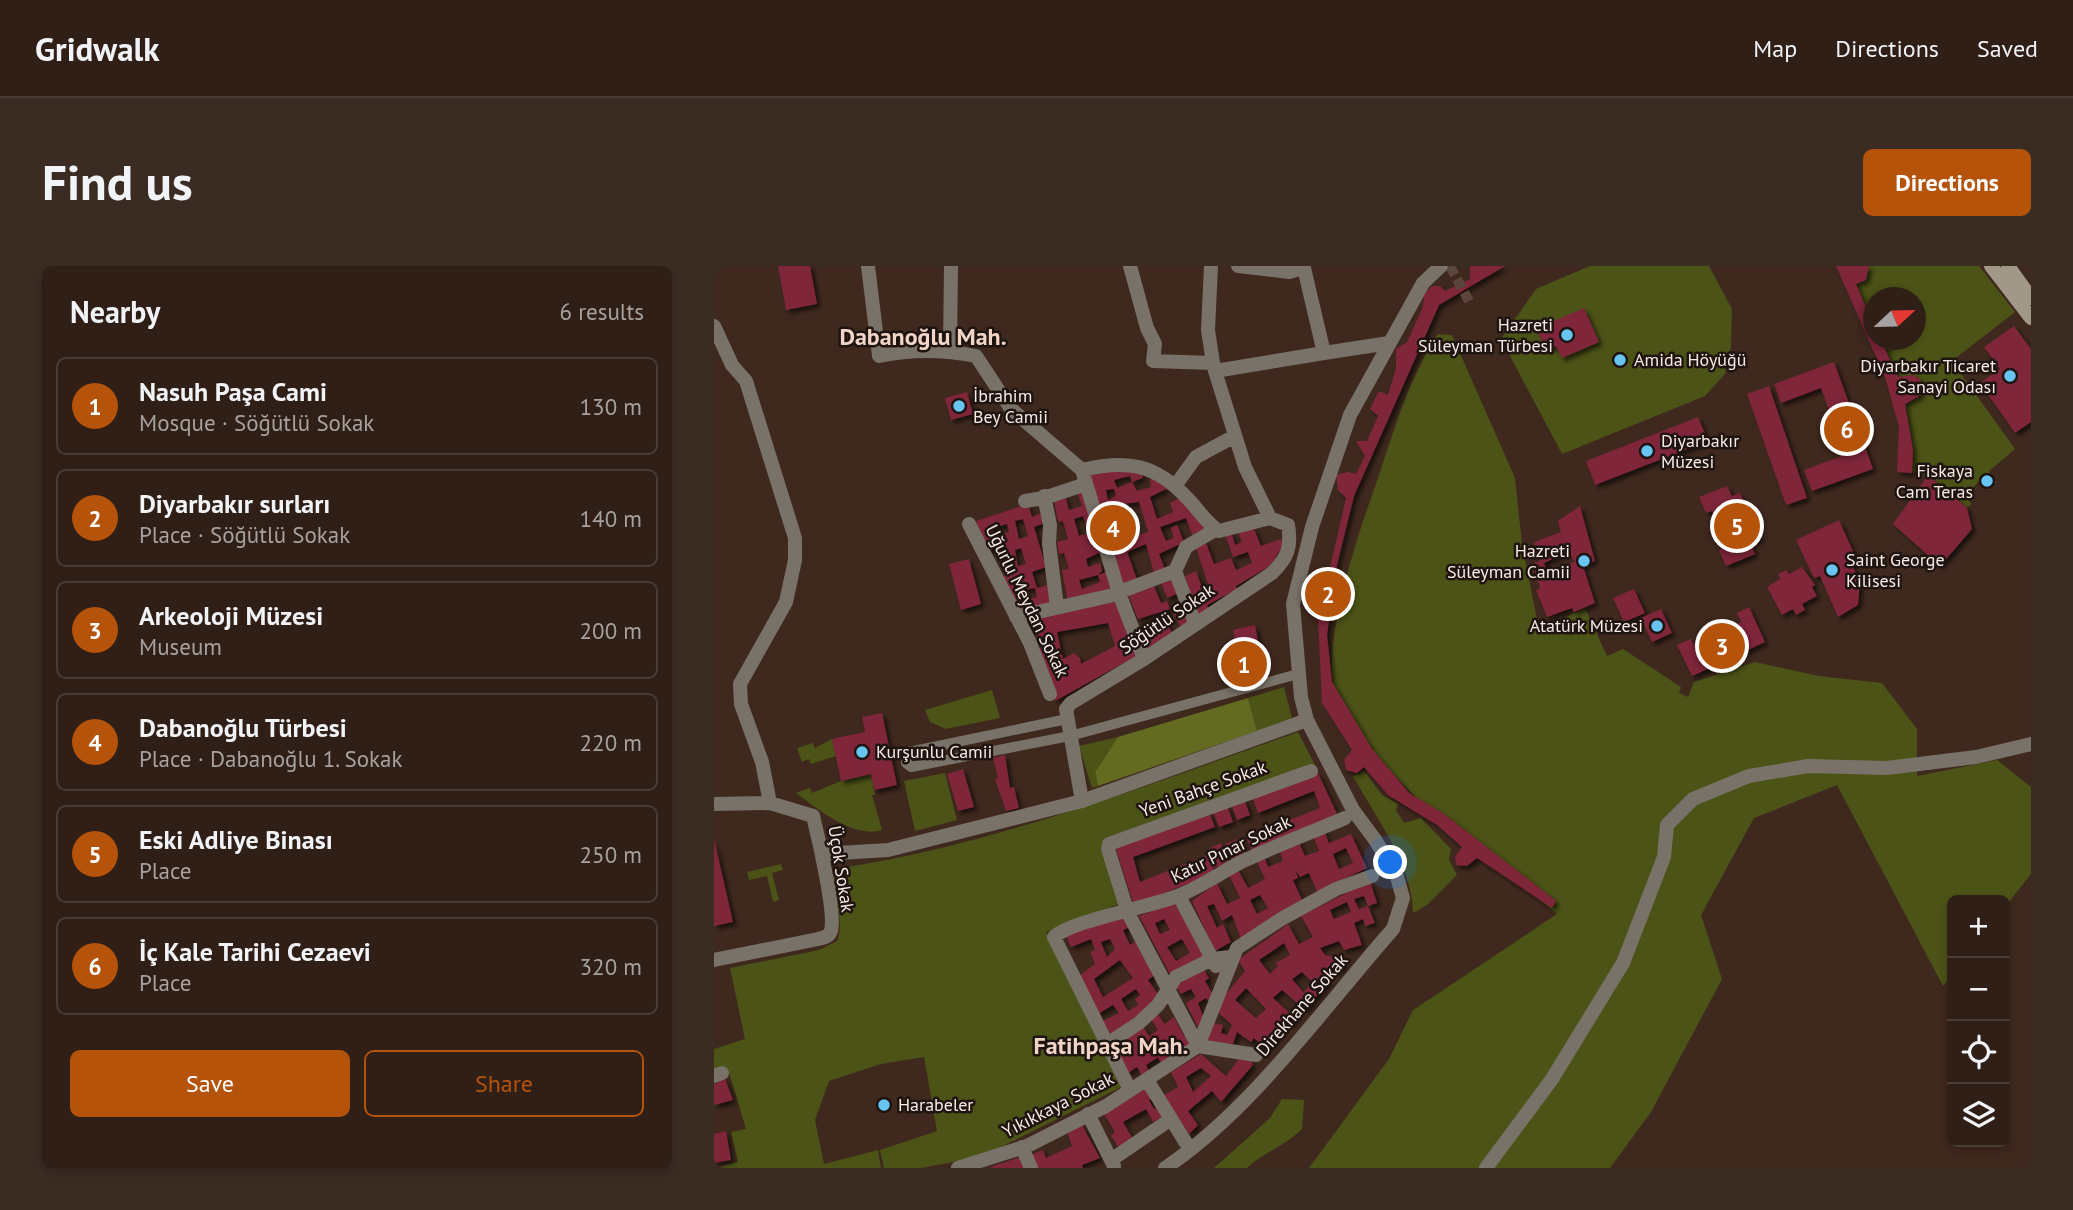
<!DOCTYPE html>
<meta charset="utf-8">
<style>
body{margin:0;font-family:"PT Sans",sans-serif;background:#3b2c23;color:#f1f3f6}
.controls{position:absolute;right:21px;bottom:21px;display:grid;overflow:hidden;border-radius:10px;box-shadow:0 4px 10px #0003}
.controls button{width:63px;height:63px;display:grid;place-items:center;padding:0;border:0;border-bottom:2px solid #4a3d35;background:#2f1f16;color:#f1f3f6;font:35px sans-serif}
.compass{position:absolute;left:1149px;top:21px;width:63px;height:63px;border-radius:50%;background:#2f1f16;box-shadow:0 4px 10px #0003;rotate:68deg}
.you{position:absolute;left:677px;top:597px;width:24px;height:24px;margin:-18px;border:5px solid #fff;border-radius:50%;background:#1a73e8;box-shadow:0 0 0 10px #1a73e833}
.badge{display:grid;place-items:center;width:46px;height:46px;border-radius:50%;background:#b45309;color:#fff;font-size:23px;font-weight:700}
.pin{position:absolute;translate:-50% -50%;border:4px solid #fff;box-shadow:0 2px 7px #0006}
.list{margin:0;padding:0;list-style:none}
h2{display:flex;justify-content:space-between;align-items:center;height:91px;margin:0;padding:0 28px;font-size:30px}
h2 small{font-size:23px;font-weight:400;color:#a7a2a1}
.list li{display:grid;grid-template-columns:46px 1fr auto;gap:21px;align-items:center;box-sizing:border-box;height:98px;margin:0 14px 14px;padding:0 14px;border:2px solid #4a3d35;border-radius:10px}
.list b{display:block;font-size:26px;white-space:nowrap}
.list p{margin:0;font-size:23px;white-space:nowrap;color:#a7a2a1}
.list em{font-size:23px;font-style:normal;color:#a7a2a1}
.actions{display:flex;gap:14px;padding:21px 28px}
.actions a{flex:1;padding:16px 0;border:2px solid #b45309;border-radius:10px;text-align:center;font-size:24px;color:#b45309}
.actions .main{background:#b45309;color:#fff}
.icon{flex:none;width:38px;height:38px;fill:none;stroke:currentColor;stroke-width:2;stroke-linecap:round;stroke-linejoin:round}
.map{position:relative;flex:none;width:1317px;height:902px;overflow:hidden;border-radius:10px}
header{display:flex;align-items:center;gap:42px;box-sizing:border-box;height:98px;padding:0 35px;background:#2f1f16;border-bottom:2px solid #4a3d35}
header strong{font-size:33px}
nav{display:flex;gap:38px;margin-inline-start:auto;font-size:24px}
.intro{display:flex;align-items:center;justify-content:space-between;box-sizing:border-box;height:168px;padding:0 42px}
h1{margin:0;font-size:49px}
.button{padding:18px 32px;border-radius:10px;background:#b45309;color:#fff;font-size:24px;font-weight:700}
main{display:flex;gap:42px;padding:0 42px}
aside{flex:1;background:#2f1f16;border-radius:10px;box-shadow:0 4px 10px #0003}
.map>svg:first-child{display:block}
.green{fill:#4c5316}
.forest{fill:#626b1f}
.building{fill:#7f253a;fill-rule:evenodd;filter:url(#shadow)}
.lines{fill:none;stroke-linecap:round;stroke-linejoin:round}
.pedestrian-tunnel{stroke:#5b463c;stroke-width:10;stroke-dasharray:10 5;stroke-linecap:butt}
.pedestrian{stroke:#787268;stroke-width:10}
.minor{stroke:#787268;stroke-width:14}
.tertiary{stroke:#787268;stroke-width:14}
.secondary{stroke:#a19888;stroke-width:14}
.poi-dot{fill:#68c4f0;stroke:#1e1410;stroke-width:2.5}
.labels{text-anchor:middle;stroke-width:5;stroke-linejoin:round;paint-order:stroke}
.poi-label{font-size:18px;fill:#f9eae3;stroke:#1e1410;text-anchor:start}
.street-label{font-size:18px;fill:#f9eae3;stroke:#1e1410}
.district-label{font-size:24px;font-weight:bold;fill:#f3d5c8;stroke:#1e1410}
</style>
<header>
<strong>Gridwalk</strong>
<nav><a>Map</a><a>Directions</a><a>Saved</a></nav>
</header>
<div class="intro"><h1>Find us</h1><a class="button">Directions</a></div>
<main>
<aside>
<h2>Nearby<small>6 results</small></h2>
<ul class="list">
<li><span class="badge">1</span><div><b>Nasuh Paşa Cami</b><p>Mosque · Söğütlü Sokak</p></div><em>130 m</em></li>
<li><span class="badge">2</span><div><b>Diyarbakır surları</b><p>Place · Söğütlü Sokak</p></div><em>140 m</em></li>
<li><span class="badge">3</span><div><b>Arkeoloji Müzesi</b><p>Museum</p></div><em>200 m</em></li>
<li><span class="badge">4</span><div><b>Dabanoğlu Türbesi</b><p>Place · Dabanoğlu 1. Sokak</p></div><em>220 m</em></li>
<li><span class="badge">5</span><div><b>Eski Adliye Binası</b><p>Place</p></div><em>250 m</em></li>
<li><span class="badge">6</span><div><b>İç Kale Tarihi Cezaevi</b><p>Place</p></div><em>320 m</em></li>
</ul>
<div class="actions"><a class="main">Save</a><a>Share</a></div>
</aside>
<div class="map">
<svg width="1317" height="902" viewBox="0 0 1317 902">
<defs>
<filter id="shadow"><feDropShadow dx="3.5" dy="3.5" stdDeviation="2" flood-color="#0009"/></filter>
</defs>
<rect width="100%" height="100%" fill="#3f291e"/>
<path class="green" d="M876 0H995L1018 43 1017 80 1011 108 991 130 848 188 787 73 822 23Z
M1155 0H1265L1301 46 1238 95 1301 183 1275 205 1282 216 1274 224 1266 214 1252 229 1257 238 1253 242 1214 209 1198 207 1199 184 1191 138 1206 129V113L1199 109 1184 111 1171 83 1176 80 1174 77 1169 78 1167 74H1202V32H1160L1159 45 1154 46 1142 18 1152 14Z
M724 68 738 69 801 212 808 278 825 364 871 342 893 390 909 383 967 421 965 427 974 431 980 416 1041 396 1105 410 1168 417 1203 463V510L1283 494 1317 521V608L1291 641V634H1238V708L1229 720 1123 519 1040 552 987 649 1008 713 937 846 896 902H595L675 793 699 744 843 648C773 591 694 536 641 462 635 453 624 442 621 431 607 385 640 280 656 235 676 180 691 117 724 68Z
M570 421 578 452 543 465 534 432Z
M278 424 286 452 232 463 216 456 211 444Z
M584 466 601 499 389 575 405 638 332 666 409 820 267 891 207 902H170L166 884 223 865 210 791 167 798 115 815 101 854 110 898 164 884 167 902H0L24 896 17 866 32 863 14 803 0 806V783L31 773 16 702 105 684 123 675C132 652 116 627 120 603 274 581 437 518 584 466Z
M404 471 381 506 384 520 378 522 365 480Z
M118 473 122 490 97 498 95 493 88 496 83 482 99 477 101 482Z
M650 505 668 529 684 538 682 544 690 557 707 552 737 583 735 594 743 609 713 639 699 647C698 598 662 552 639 510Z
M231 507 243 554 201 565 190 515Z
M157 508 161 529H158L168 564C139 573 104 543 82 527L96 522 98 527 127 515Z
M67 598 69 604 58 607 65 634 59 636 53 610 35 614 33 606Z
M568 833 590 834 588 863C571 880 550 886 533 902H500L556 852Z"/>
<path class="forest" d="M534 432 543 465 384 520 381 506 404 471Z"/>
<path class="building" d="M64 0H96L103 38 72 44Z
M756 0H791L725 39 640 230 622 303 613 369 618 416 658 483 695 527 730 548 842 635 838 642 763 592 753 600 742 599 741 591 748 581 723 559 674 529 650 501 643 507 632 504 630 494 638 484 608 437 604 353 632 232 624 224 622 209 634 206 642 208 651 190 642 175H653L664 150 656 143 665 125 674 129 682 102V83L693 76 709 41 710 28 718 20H726L731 25 756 13Z
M1122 0H1155L1152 14 1142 18 1154 46 1159 44 1156 52 1159 74H1167L1169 78 1174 77 1176 80 1171 83 1184 111 1199 109 1206 113 1207 129 1191 138 1199 184 1198 207 1183 206 1185 161 1171 111Z
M870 42 885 76 848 92 842 80 832 84 822 63Z
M1300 60 1317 83V156L1301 167 1266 117 1286 103 1270 81Z
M1120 96 1159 203 1098 225 1090 204 1131 189 1107 122 1067 137 1060 118Z
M1055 120 1093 232 1072 239 1033 128Z
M253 126 259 148 237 154 231 132Z
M984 151 994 175 881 219 872 195Z
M397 204 427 206 429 212 418 216 423 225 437 221 436 211 454 222 436 231 443 253 459 246 456 237 468 231 496 264 479 271 472 252 446 261 452 275 460 272 457 262 463 259 470 276 445 288 452 306 441 311 432 278 413 286 424 316 410 321 397 278 434 266 425 236 386 241 376 208ZM416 210 418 216 403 222 400 214ZM400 223 402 230 394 234 392 224Z
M1214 209 1253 242 1258 263 1226 300 1179 258Z
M1013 220 1018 230 1026 227 1046 273 1036 277 1041 288 1012 300 1005 284 1013 281 998 245 992 247 985 231Z
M372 223 391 284 372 293 374 301 386 297 388 305 384 309 396 305 402 326 354 336 348 304 355 303 350 287 345 288 343 276 354 273 349 255 345 256 343 251 340 233 351 229 355 244 362 242 368 240 363 225ZM369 250 375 267 365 270 360 253ZM384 309 386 316 368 323 365 314Z
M314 238 318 251 328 247 331 257 320 261 332 301 318 306 323 322 334 319 338 338 306 346 288 310 295 308 288 280 272 285 262 255ZM309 253 314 270 305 273 301 255ZM293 258 295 266 281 271 278 262ZM307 282 312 298 304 300 301 284ZM321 322 323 331 312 334 309 324Z
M866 240 881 295 869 300 881 337 860 346 858 342 833 351 822 324 826 323 819 297 826 295 820 276 847 266 844 255ZM855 285 860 296 853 299 857 309 845 314 840 300 832 303 830 297Z
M1125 254 1143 294 1137 297 1146 316 1144 339 1124 351 1106 310 1100 312 1082 274Z
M402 256 405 265 396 268 393 259Z
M539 261 547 280 567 273 569 279 560 294 554 301 522 320 523 323 493 339 495 343 485 349 471 310 482 305 489 324 495 321 481 278 491 274 500 298 517 292 522 304 538 297 534 286 519 291 511 268 517 266 521 279 528 276 524 266Z
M255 293 267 338 247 344 235 298Z
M1088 301 1101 319 1098 321 1103 330 1088 338 1091 344 1082 349 1079 343 1068 349 1053 321 1066 313 1064 308 1072 304 1075 308Z
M457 312 463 328 453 332 447 316Z
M439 318 447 337 453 335 456 343 424 353 414 328Z
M920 323 931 347 910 356 899 332Z
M407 333 424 389 341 435 324 383 329 382 319 351ZM394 357 401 380 367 398 366 392 360 387 349 393 343 366Z
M1035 341 1051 376 1021 390 1024 397 1010 403 1007 397 978 410 963 379 977 373 979 378 1027 356 1023 347Z
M467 343 475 358 467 362 459 347Z
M947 343 958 367 938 376 927 352Z
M449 349 459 369 433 384 426 366 440 359 438 354Z
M541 359 545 380 531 383 537 413 529 414 519 364Z
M168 447 183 519 160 524 157 508 127 515 118 473 151 466 148 451Z
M291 489 296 522 300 521 305 542 292 545 281 513 284 512 279 492Z
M249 503 260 541 244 545 233 508Z
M604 507 624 550 538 586 532 571 606 542 600 525 544 547 539 533Z
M530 533 536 549 523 554 517 538Z
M513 540 519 556 505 561 499 546Z
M495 546 501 561 419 591 426 616 496 588 494 583 507 577 515 598 499 602 501 607 420 639 401 580Z
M610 564 615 577 637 568 653 602 603 626 595 607 586 611 581 604 584 612 579 614 589 636 527 673 518 649 508 655 500 638 493 640 503 662 509 658 517 676 501 685 478 635 503 617 513 638 526 632 514 607 523 602 534 622 551 613 541 592 550 589 554 601 569 595 565 582 584 574 591 590 605 585 599 569ZM632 582 639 597 625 603 619 588ZM546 629 554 642 543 648 536 634Z
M526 572 532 588 518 594 511 578Z
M0 573 19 656 0 660Z
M656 615 663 637 654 640 650 630 640 633 645 643 654 640 661 657 651 660 649 653 640 657 648 679 630 684 625 675 606 682 611 689 621 691 631 698 624 705 617 701 609 709 615 715 591 744 568 724 559 732 577 748 581 742 586 747 576 759 573 756 561 766 565 769 552 783 540 772 537 776 523 766 519 778 493 776 500 757 509 759 507 767 513 769 518 759 505 747 508 733 531 705 524 694 574 658 585 678 599 671 587 650ZM633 636 637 646 620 653 616 644ZM570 677 576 689 562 697 564 700 556 708 545 694ZM588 706 599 717 589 726 578 713ZM532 722 552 743 542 752 521 734Z
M460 636 492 691 457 710 425 650ZM450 653 456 664 446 668 441 657ZM468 673 476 687 462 695 453 681Z
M410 650 416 661 409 664 416 679 424 674 442 708 434 714 446 731 439 741 397 770 389 755 405 747 399 739 384 748 365 710 381 698 376 686 381 684 377 673 357 681 352 669ZM396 673 401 683 393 691 387 676ZM406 694 419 712 389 731 380 713ZM422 723 426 729 421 733 424 739 414 745 407 733Z
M489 702 495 712 491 715 501 732 496 738 492 732 484 737 491 755 486 766 472 737 482 731 477 723 467 728 462 720Z
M443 747 451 758 460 751 470 770 474 768 475 779 467 785 463 778 454 783 456 791 447 797 444 791 432 799 435 805 428 810 423 801 414 807 405 788 418 780 411 770 428 759 435 770 444 764 436 752Z
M487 788 512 810 525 793 537 795 539 799 507 836 498 825 474 845 484 859 475 868 450 829 464 821 457 806ZM487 802 497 810 479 826 472 811Z
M11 813 19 834 0 839V818Z
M436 820 442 830 435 834 440 843 447 839 453 848 439 856 432 843 409 856 419 873 405 883 397 869 401 866 390 848Z
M368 859 386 892 368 899 369 902H323L317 889 329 884 332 892 358 880 353 866Z
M12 865 17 894 0 897V868Z
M309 890 314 902H277V901Z"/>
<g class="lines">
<path class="pedestrian-tunnel" d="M736 0 757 39"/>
<path class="pedestrian" d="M353 453 195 486 192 497 197 501 356 470 584 408"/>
<path class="minor" d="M154 0 165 90C198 83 228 83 262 90L297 143 368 204C413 193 442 198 474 233 484 243 493 258 505 265L556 252
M416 0 433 62 441 78 439 95 499 97 501 105 610 87
M497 0 494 64 499 97
M524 0 575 6 590 2 610 87 675 77
M0 60 18 99 32 115 81 272V294L72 336 26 418 27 438 48 496 56 537
M236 85 237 0
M368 204 405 327 430 393
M461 220 482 191 521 170
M330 230 336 259 335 278 343 341
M311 235 330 232 372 218
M255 258 316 377 336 428
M461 305 472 281 501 264
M302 351 395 330 461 305 481 357
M368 535 352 443 357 437 430 393 558 307C573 292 578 282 574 259L556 252 531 201 501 105
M0 538 56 537 99 550C104 570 122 647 117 665 115 671 109 672 104 673L0 694
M465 630 502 700
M393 778 425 757 444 739 462 711 498 693 517 691
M542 789 484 780 414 647 394 583 395 578 406 574 597 505
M0 810 8 807
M433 814 472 877
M416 824 340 671C359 654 437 641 466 629 489 620 506 607 527 596 561 580 596 567 631 552
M374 848 400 900
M308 881 317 902
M397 894 457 853
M244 902 313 880 392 840 484 780 523 682 569 652 622 623 658 610
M772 902 838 813 909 697 950 591 953 559 979 533 1035 510 1094 500 1173 502 1262 491 1317 478"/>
<path class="tertiary" d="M108 588 174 584 368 535 593 454
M451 902C538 844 610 741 679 663L689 632 683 611 662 575 639 544 593 454 587 431 579 338 598 261 636 149 709 17 727 0"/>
<path class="secondary" d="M1277 0 1317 52
M1294 0 1317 32"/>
</g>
<g class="poi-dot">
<circle cx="853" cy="69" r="7"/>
<circle cx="906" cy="94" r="7"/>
<circle cx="1296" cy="110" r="7"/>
<circle cx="245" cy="140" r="7"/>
<circle cx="933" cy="185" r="7"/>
<circle cx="1273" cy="215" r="7"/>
<circle cx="870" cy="295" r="7"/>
<circle cx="1118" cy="304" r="7"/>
<circle cx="943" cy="360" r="7"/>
<circle cx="148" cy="486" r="7"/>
<circle cx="170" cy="839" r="7"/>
</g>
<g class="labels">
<g class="poi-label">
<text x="839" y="65" text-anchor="end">Hazreti<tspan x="839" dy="21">Süleyman Türbesi</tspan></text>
<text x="920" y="100">Amida Höyüğü</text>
<text x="1282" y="106" text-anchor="end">Diyarbakır Ticaret<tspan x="1282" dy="21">Sanayi Odası</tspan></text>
<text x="259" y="136">İbrahim<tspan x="259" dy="21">Bey Camii</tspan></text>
<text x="947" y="181">Diyarbakır<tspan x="947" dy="21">Müzesi</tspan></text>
<text x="1259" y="211" text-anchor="end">Fiskaya<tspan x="1259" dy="21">Cam Teras</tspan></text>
<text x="856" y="291" text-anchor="end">Hazreti<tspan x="856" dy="21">Süleyman Camii</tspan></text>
<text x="1132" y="300">Saint George<tspan x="1132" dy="21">Kilisesi</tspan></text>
<text x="929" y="366" text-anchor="end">Atatürk Müzesi</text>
<text x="162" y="492">Kurşunlu Camii</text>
<text x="184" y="845">Harabeler</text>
</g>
<g class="street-label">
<text transform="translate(313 335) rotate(64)" y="6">Uğurlu Meydan Sokak</text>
<text transform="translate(453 353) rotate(-34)" y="6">Söğütlü Sokak</text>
<text transform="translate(489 523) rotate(-20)" y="6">Yeni Bahçe Sokak</text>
<text transform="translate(517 583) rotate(-26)" y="6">Katır Pınar Sokak</text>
<text transform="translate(127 603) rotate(81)" y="6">Üçok Sokak</text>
<text transform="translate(588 739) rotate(-49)" y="6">Direkhane Sokak</text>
<text transform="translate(344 839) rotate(-27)" y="6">Yıkıkkaya Sokak</text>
</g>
<g class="district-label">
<text x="209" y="79">Dabanoğlu Mah.</text>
<text x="397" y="788">Fatihpaşa Mah.</text>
</g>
</g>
</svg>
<div class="controls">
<button>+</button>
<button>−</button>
<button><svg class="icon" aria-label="locate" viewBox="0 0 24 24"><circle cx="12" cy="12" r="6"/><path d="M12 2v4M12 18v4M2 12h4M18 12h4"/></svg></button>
<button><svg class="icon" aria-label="layers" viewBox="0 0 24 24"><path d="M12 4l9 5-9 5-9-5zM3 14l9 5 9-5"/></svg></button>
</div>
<svg class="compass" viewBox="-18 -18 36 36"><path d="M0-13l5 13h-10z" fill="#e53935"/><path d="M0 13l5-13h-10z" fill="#a7a2a1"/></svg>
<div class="you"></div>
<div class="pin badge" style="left:530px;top:398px">1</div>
<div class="pin badge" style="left:614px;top:328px">2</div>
<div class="pin badge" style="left:1008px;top:380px">3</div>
<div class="pin badge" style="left:399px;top:262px">4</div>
<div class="pin badge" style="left:1023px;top:260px">5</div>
<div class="pin badge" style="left:1133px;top:163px">6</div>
</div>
</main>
